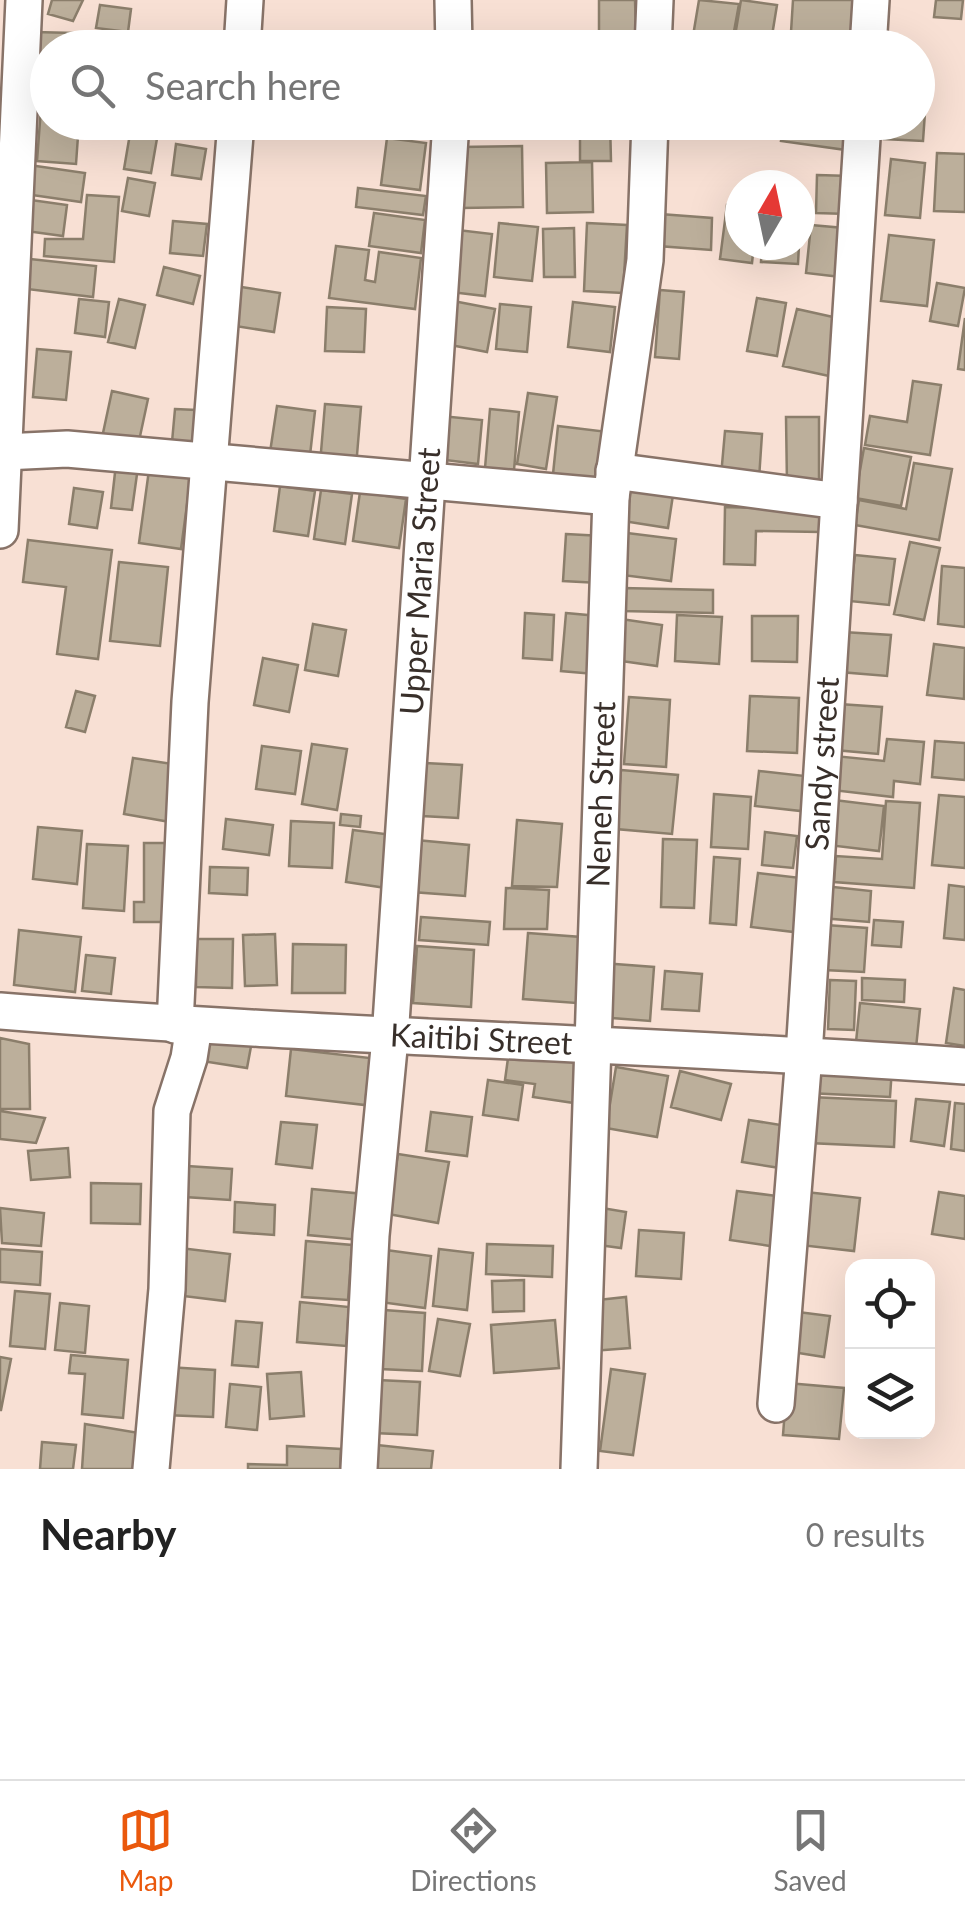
<!DOCTYPE html>
<style>
body{margin:0;font-family:Lato,sans-serif;background:#f6f6f6;color:#222}
.controls{position:absolute;right:30px;bottom:30px;display:grid;overflow:hidden;border-radius:20px;box-shadow:0 10px 40px #0002}
.controls button{width:90px;height:90px;display:grid;place-items:center;padding:0;border:0;border-bottom:2px solid #e0e0e0;background:#fff;color:#222;font:50px sans-serif}
.compass{position:absolute;left:725px;top:170px;width:90px;height:90px;border-radius:50%;background:#fff;box-shadow:0 10px 40px #0002;rotate:9deg}
.list{margin:0;padding:0;list-style:none}
h2{display:flex;justify-content:space-between;align-items:center;height:130px;margin:0;padding:0 40px;font-size:42px}
h2 small{font-size:32px;font-weight:400;color:#767676}
.icon{flex:none;width:55px;height:55px;fill:none;stroke:currentColor;stroke-width:2;stroke-linecap:round;stroke-linejoin:round}
.map{position:relative;flex:none;width:965px;height:1469px;overflow:hidden}
.search{position:absolute;background:#fff;box-shadow:0 10px 40px #0002;left:30px;right:30px;top:30px;height:110px;display:flex;align-items:center;gap:25px;box-sizing:border-box;padding:0 35px;border-radius:55px;color:#767676;font-size:38px}
.sheet{height:310px;background:#fff}
nav{display:flex;justify-content:space-around;align-items:center;box-sizing:border-box;height:140px;border-top:2px solid #e0e0e0;background:#fff;font-size:28px;color:#767676}
nav a{display:grid;justify-items:center;gap:5px}
nav .on{color:#ea580c}
.map>svg:first-child{display:block}
.building{fill:#bcaf9b;stroke:#8b7e6b;stroke-width:2.5}
.lines{fill:none;stroke-linecap:round;stroke-linejoin:round}
.minor-casing{stroke:#887368;stroke-width:40}
.minor{stroke:#fff;stroke-width:35}
.labels{text-anchor:middle;stroke-width:9;stroke-linejoin:round;paint-order:stroke}
.street-label{font-size:32px;fill:#382f2a;stroke:#fff}
</style>
<div class="map">
<svg width="965" height="1469" viewBox="0 0 965 1469">
<rect width="100%" height="100%" fill="#f8e0d4"/>
<path class="building" d="M52 0H83L73 21 48 14Z
M599 0H635L636 34H599Z
M699 0 739 4 731 48H691Z
M741 0 777 5 770 48H733Z
M793 0H856L854 39 816 37 815 48H790Z
M936 0H963L961 19 934 17Z
M100 5 131 9 128 32 96 28Z
M34 32 74 33V48H48V76H33Z
M265 35 313 42 312 48H263Z
M89 36 130 40 129 48H88Z
M518 39V48H472V40Z
M918 70H928L923 141 884 139 886 122H918Z
M42 95H48V122H79L76 164 37 161Z
M89 122H116L113 137 87 132Z
M132 122 159 127 151 173 124 169Z
M580 122H610L611 161H580Z
M784 122H850L846 150 781 141Z
M387 138 426 143 420 190 381 185Z
M176 144 206 149 201 179 172 175Z
M522 146 523 207 461 208 460 147Z
M937 153 965 154V212L934 211Z
M891 159 925 163 920 218 885 215Z
M592 162 593 212 547 213 546 163Z
M29 165 85 173 81 202 25 194Z
M817 175 850 176 848 214 816 213Z
M128 178 155 183 149 216 122 211Z
M358 188 426 196 423 215 356 207Z
M87 195 119 197 114 262 44 256 45 239H83Z
M31 200 67 205 63 236 26 231Z
M727 205 740 207V245H754L752 263 720 259Z
M374 213 425 220 421 253 369 246Z
M660 214 712 218 711 250 658 246Z
M173 221 207 224 203 256 170 253Z
M499 223 538 227 532 281 494 277Z
M587 223 627 225 623 293 584 291Z
M811 225 855 229 850 278 806 273Z
M574 228 575 277H544L543 229Z
M449 229 492 234 485 296 442 291Z
M889 235 934 240 927 306 881 301Z
M762 245H799L798 264 761 262Z
M336 246 369 250 365 280 375 282 379 252 421 258 415 309 329 298Z
M30 259 96 266 93 297 27 289Z
M164 267 200 276 193 304 157 295Z
M937 283 965 288 958 326 930 321Z
M235 286 280 293 274 332 229 325Z
M660 290 684 292 679 359 655 357Z
M757 298 786 303 777 356 747 351Z
M79 299 109 302 105 337 75 333Z
M119 299 145 305 135 348 108 342Z
M448 300 495 309 487 352 440 343Z
M573 302 615 307 610 352 568 347Z
M500 304 531 307 527 352 496 349Z
M327 307 366 309 364 352 325 351Z
M797 309 842 319 829 376 783 366Z
M965 318V370L958 369Z
M37 349 71 352 66 400 33 397Z
M913 381 941 385 930 455 865 445 870 416 907 422Z
M112 391 148 399 139 441 103 433Z
M528 393 557 397 546 469 517 464Z
M325 404 361 407 356 467 320 464Z
M277 406 315 411 309 464 269 459Z
M175 409 196 410 193 444 172 442Z
M490 409 519 412 514 470 485 468Z
M441 416 482 420 478 464 437 459Z
M786 417H819V485H787Z
M558 426 608 432 602 479 553 474Z
M725 431 762 434 759 479 721 476Z
M864 448 911 457 901 506 855 498Z
M914 463 952 469 939 540 855 525 859 500 906 509Z
M116 464 138 467 132 510 111 508Z
M149 470 191 475 181 549 139 543Z
M280 486 315 491 308 536 274 531Z
M74 488 103 492 97 528 69 524Z
M628 489 673 495 668 528 623 521Z
M321 490 352 494 345 544 314 539Z
M360 492 406 499 399 548 353 541Z
M725 507 820 510V532L756 531 755 565 724 564Z
M627 533 676 539 671 581 622 575Z
M566 534 602 536 599 583 563 581Z
M28 540 112 550 98 659 57 654 66 587 23 582Z
M910 542 940 548 924 620 894 614Z
M855 555 895 559 889 605 849 601Z
M119 562 168 567 160 646 110 641Z
M942 566 965 568V627L938 624Z
M622 588 713 590V613L622 611Z
M525 613 554 615 552 660 523 658Z
M566 613 598 616 594 674 561 671Z
M677 615 722 617 719 664 675 661Z
M752 616H798L797 662 752 661Z
M621 619 662 625 657 666 614 660Z
M313 624 346 630 338 676 305 670Z
M843 632 891 635 887 676 840 672Z
M934 644 965 648 964 699 927 695Z
M263 658 298 665 289 712 254 705Z
M76 691 95 696 85 732 66 727Z
M750 696 799 698 797 753 747 751Z
M629 697 670 700 666 767 624 764Z
M839 704 882 707 878 754 835 750Z
M887 739 924 742 920 784 894 781 893 797 832 790 835 756 884 761Z
M935 741 965 743V780L932 777Z
M312 744 347 749 337 810 302 804Z
M262 746 301 751 295 794 256 789Z
M133 758 179 765 170 822 124 814Z
M425 763 462 765 458 818 422 816Z
M621 770 678 775 672 834 616 829Z
M759 771 805 776 801 811 755 806Z
M714 794 751 797 748 849 711 847Z
M939 795 965 797V868L932 865Z
M834 800 884 806 879 851 828 845Z
M886 801 920 803 914 888 834 882 836 856 882 859Z
M341 814 361 816 360 827 340 825Z
M226 819 273 825 269 855 223 849Z
M517 820 562 824 557 887 512 886Z
M291 821 334 823 332 868 289 866Z
M38 827 82 831 77 884 33 879Z
M353 830 393 835 386 888 346 882Z
M765 832 797 836 793 868 762 865Z
M663 839 697 840 694 908 661 907Z
M416 840 469 845 465 896 412 892Z
M144 843H167L166 922H134V902H144Z
M87 844 128 846 124 911 83 908Z
M714 857 740 859 736 925 710 923Z
M210 867 248 868 247 895 209 893Z
M758 873 801 878 794 932 751 927Z
M949 885 965 887V940L944 938Z
M824 886 871 891 869 922 821 918Z
M506 888 549 890 547 929H504Z
M421 917 490 922 488 945 419 940Z
M874 920 903 922 901 947 872 945Z
M826 925 867 928 864 972 824 970Z
M19 930 81 937 75 992 14 985Z
M528 933 581 937 576 1003 523 999Z
M275 934 277 985 245 986 243 935Z
M196 939H233L232 988 196 987Z
M293 944 346 945 345 993H292Z
M417 946 474 950 471 1007 413 1003Z
M86 955 115 958 111 994 82 991Z
M602 963 654 967 650 1021 599 1017Z
M665 971 702 974 699 1011 662 1009Z
M862 978 905 980 904 1002 862 1000Z
M830 980 856 981 854 1030 828 1029Z
M954 988 965 990V1046L946 1043Z
M860 1003 920 1009 916 1048 856 1042Z
M206 1034 252 1041 247 1068 202 1061Z
M0 1038 29 1044 30 1109H0Z
M291 1049 370 1058 365 1105 286 1096Z
M509 1051 580 1060 574 1103 533 1097 535 1084 505 1080Z
M809 1064 892 1068 890 1097 808 1093Z
M616 1067 668 1076 657 1137 606 1128Z
M680 1071 731 1084 721 1120 671 1107Z
M488 1080 523 1085 518 1120 483 1115Z
M811 1097 896 1101 894 1147 809 1143Z
M916 1099 950 1102 944 1146 911 1141Z
M955 1103 965 1104V1151L951 1149Z
M0 1111 45 1118 36 1143 0 1139Z
M431 1112 472 1117 467 1156 426 1151Z
M749 1120 787 1126 780 1168 742 1162Z
M281 1122 317 1125 312 1168 276 1164Z
M68 1148 70 1177 31 1180 28 1151Z
M398 1154 449 1162 438 1223 388 1214Z
M187 1166 232 1169 230 1200 185 1197Z
M91 1183 141 1184 140 1224 91 1223Z
M312 1189 364 1194 360 1240 308 1235Z
M737 1191 777 1196 770 1246 730 1240Z
M806 1192 860 1198 854 1251 800 1245Z
M939 1192 965 1196V1239L932 1234Z
M235 1202 275 1205 274 1235 234 1232Z
M596 1207 626 1212 621 1248 591 1244Z
M0 1208 44 1213 41 1246 2 1243Z
M639 1230 684 1233 681 1279 636 1276Z
M306 1241 352 1245 348 1300 302 1297Z
M487 1244 553 1246 552 1277 486 1274Z
M180 1248 230 1254 225 1301 175 1295Z
M0 1249 42 1252 40 1285 0 1282Z
M439 1249 473 1253 467 1310 433 1306Z
M386 1250 431 1256 425 1308 380 1302Z
M524 1280V1311L493 1312 492 1281Z
M15 1291 50 1294 45 1349 10 1346Z
M626 1297 630 1348 592 1351 588 1301Z
M300 1302 349 1307 346 1346 297 1342Z
M60 1303 89 1306 85 1353 55 1350Z
M384 1310 425 1313 422 1371 380 1369Z
M798 1312 830 1316 824 1357 792 1352Z
M438 1319 470 1324 460 1376 429 1371Z
M555 1320 559 1368 494 1373 491 1325Z
M236 1321 262 1323 258 1367 232 1365Z
M71 1355 128 1360 123 1418 82 1414 85 1374 69 1373Z
M0 1357 11 1359 1 1410H0Z
M167 1367 215 1370 213 1417 165 1415Z
M611 1369 645 1374 633 1455 600 1451Z
M301 1372 304 1416 270 1419 267 1374Z
M377 1380 420 1382 417 1435 374 1433Z
M787 1383 844 1388 839 1439 783 1435Z
M230 1384 261 1387 257 1430 226 1427Z
M85 1424 139 1433 134 1469H82Z
M42 1442 76 1445 73 1469H40Z
M377 1445 433 1451 431 1469H374Z
M287 1446 341 1449 340 1469H248V1464L287 1465Z"/>
<g class="lines">
<g class="minor-casing">
<g id="minor">
<path d="M453 0 454 48"/>
<path d="M242 48 245 0"/>
<path d="M653 48 655 0"/>
<path d="M868 48 871 0"/>
<path d="M4 452 67 449 611 497"/>
<path d="M614 471 839 501"/>
<path d="M0 530 24 0"/>
<path id="s1" d="M0 1011C321 1037 643 1043 965 1066"/>
<path d="M175 1025 190 702 236 122"/>
<path id="s2" d="M776 1404 804 1055 863 122"/>
<path d="M151 1469 167 1289 172 1111 189 1058 194 1026"/>
<path id="s3" d="M359 1469 371 1235 390 1038 451 122"/>
<path id="s4" d="M579 1469 611 497 645 260 650 122"/>
</g>
</g>
<use href="#minor" class="minor"/>
</g>
<g class="labels">
<g class="street-label">
<text dy="11" stroke="none"><textPath href="#s3" startOffset="890">Upper Maria Street</textPath></text>
<text dy="11" stroke="none"><textPath href="#s2" startOffset="642">Sandy street</textPath></text>
<text dy="11" stroke="none"><textPath href="#s4" startOffset="675">Neneh Street</textPath></text>
<text dy="11" stroke="none"><textPath href="#s1" startOffset="482">Kaitibi Street</textPath></text>
</g>
</g>
</svg>
<div class="controls">
<button><svg class="icon" aria-label="locate" viewBox="0 0 24 24"><circle cx="12" cy="12" r="6"/><path d="M12 2v4M12 18v4M2 12h4M18 12h4"/></svg></button>
<button><svg class="icon" aria-label="layers" viewBox="0 0 24 24"><path d="M12 4l9 5-9 5-9-5zM3 14l9 5 9-5"/></svg></button>
</div>
<svg class="compass" viewBox="-18 -18 36 36"><path d="M0-13l5 13h-10z" fill="#e53935"/><path d="M0 13l5-13h-10z" fill="#767676"/></svg>
<div class="search"><svg class="icon" aria-label="search" viewBox="0 0 24 24"><circle cx="10" cy="10" r="6"/><path d="M15 15l6 6"/></svg>Search here</div>
</div>
<section class="sheet">
<h2>Nearby<small>0 results</small></h2>
<ul class="list">
</ul>
</section>
<nav>
<a class="on"><svg class="icon" aria-label="map" viewBox="0 0 24 24"><path d="M3 6l6-2 6 2 6-2v14l-6 2-6-2-6 2zM9 4v14M15 6v14"/></svg>Map</a>
<a><svg class="icon" aria-label="directions" viewBox="0 0 24 24"><path d="M12 3l9 9-9 9-9-9zM9 14v-3h6M13 9l2 2-2 2"/></svg>Directions</a>
<a><svg class="icon" aria-label="saved" viewBox="0 0 24 24"><path d="M7 4h10v16l-5-4-5 4z"/></svg>Saved</a>
</nav>
